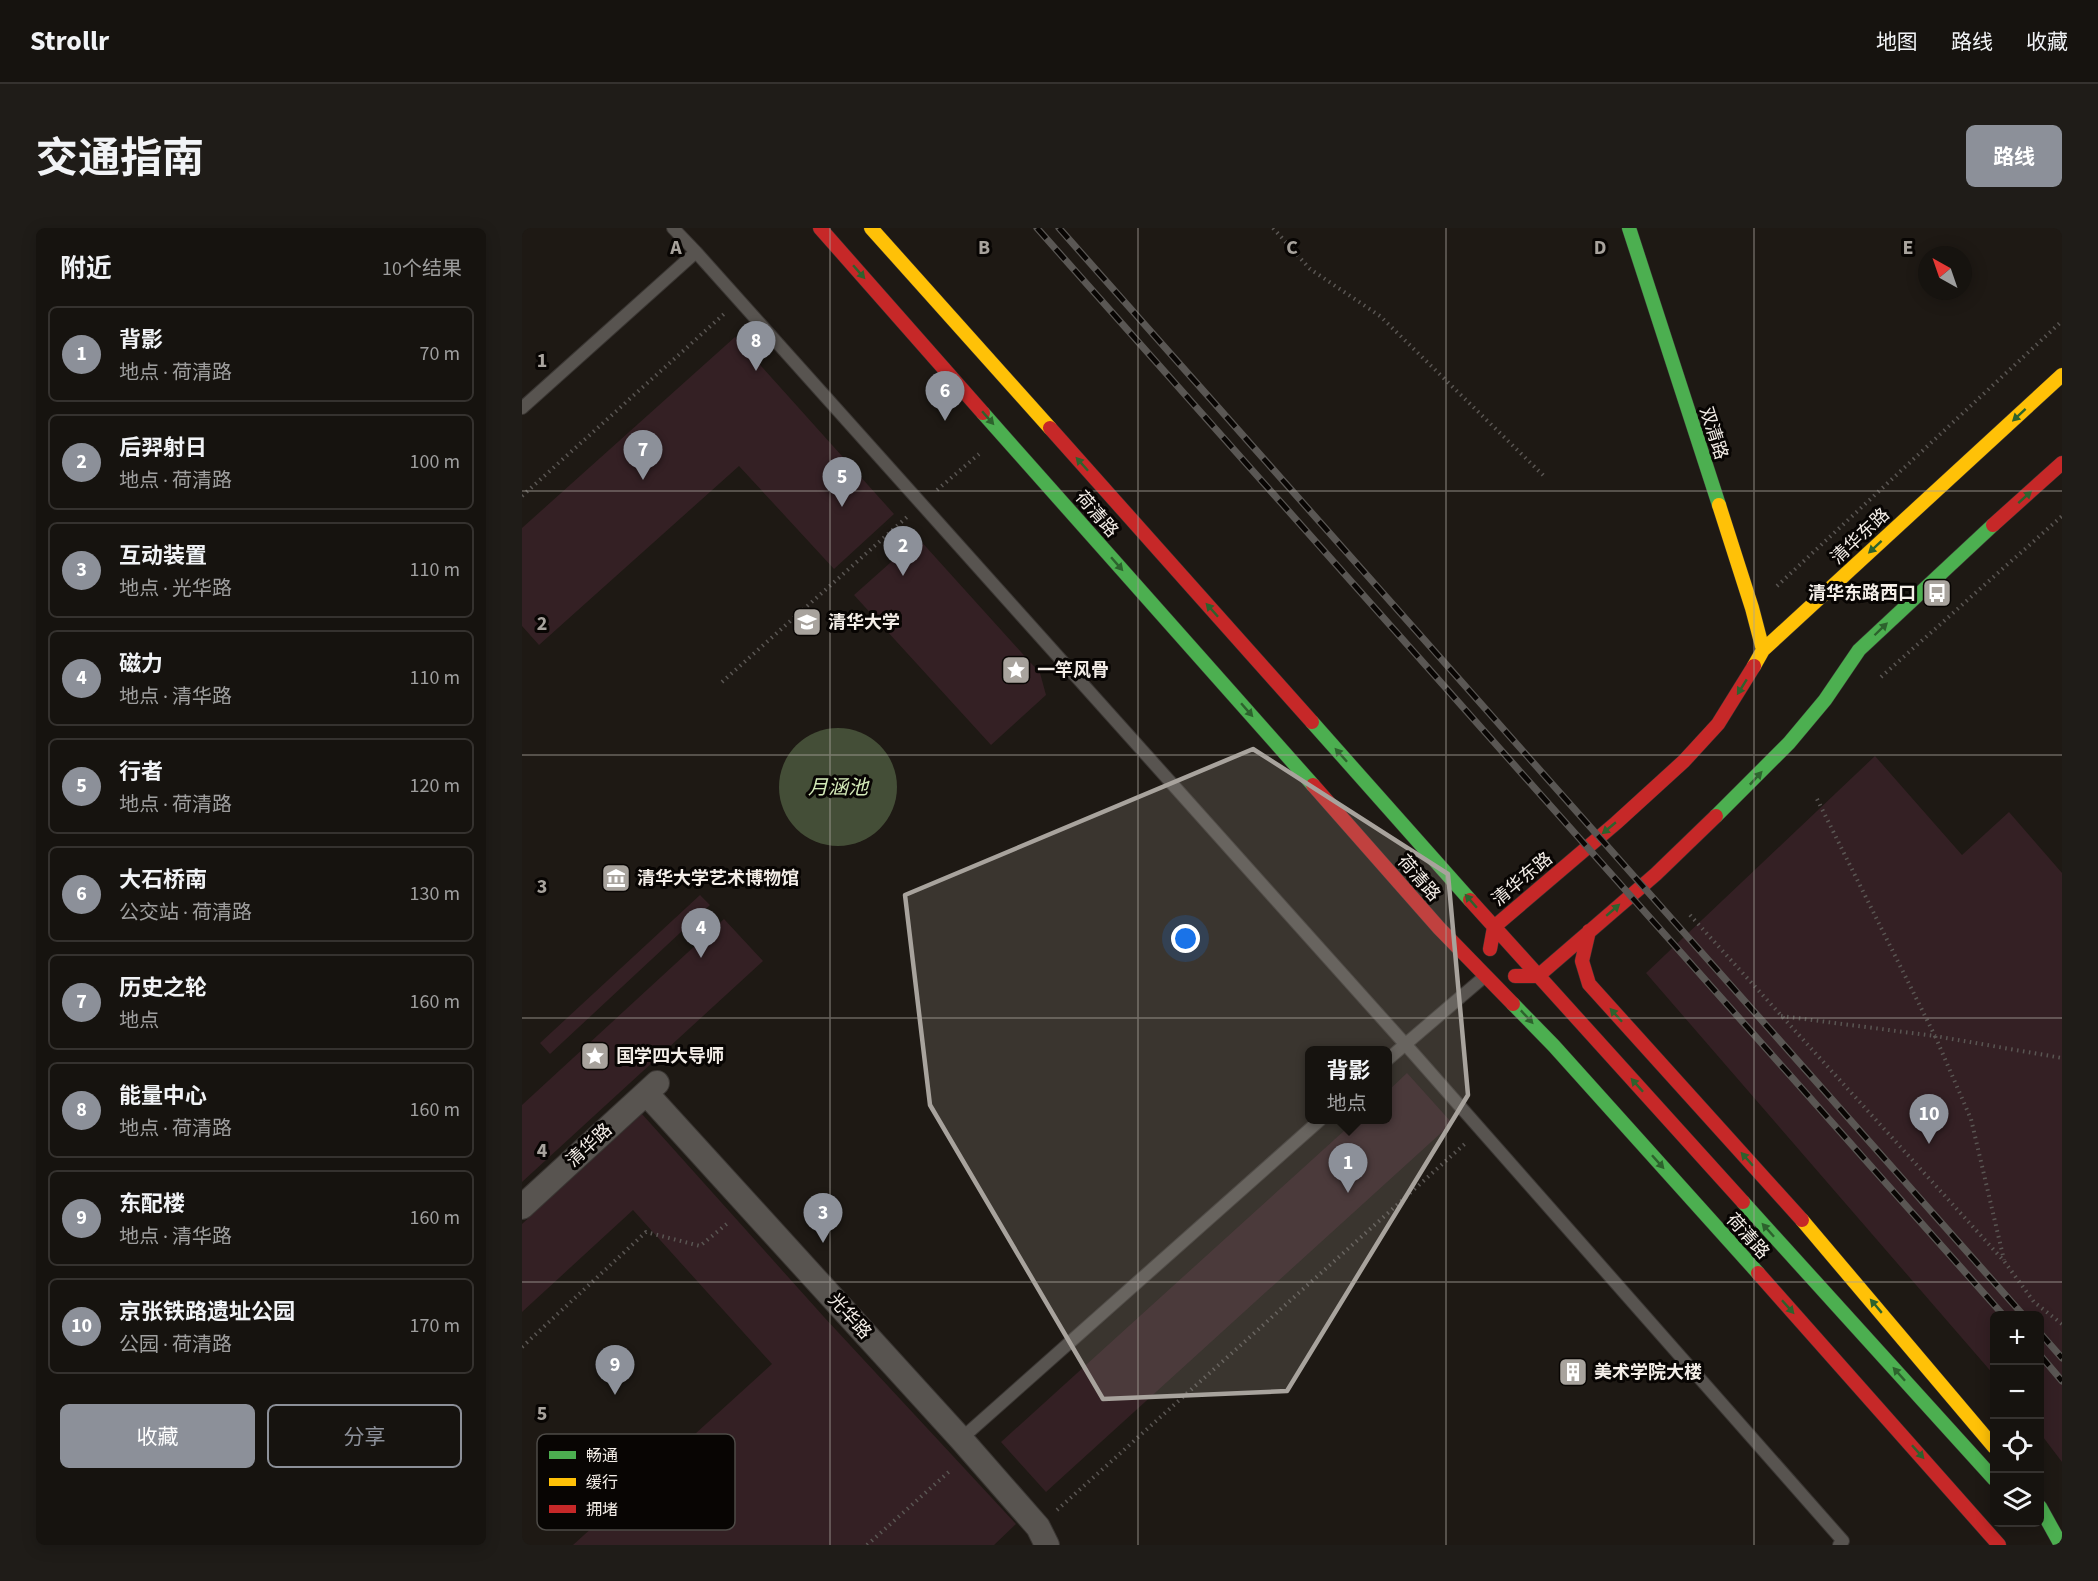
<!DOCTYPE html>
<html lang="zh">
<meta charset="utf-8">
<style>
body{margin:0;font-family:"Source Sans 3","Noto Sans SC",sans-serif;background:#1f1c18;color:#f1f3f6}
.controls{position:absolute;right:18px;bottom:18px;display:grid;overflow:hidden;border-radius:9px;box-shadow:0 3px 15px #0003}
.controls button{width:54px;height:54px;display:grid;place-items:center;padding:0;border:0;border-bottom:2px solid #35322f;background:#16130f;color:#f1f3f6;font:30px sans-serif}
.compass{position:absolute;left:1396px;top:18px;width:54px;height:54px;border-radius:50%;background:#16130f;box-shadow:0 3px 15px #0003;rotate:320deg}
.you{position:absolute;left:664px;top:711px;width:21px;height:21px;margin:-15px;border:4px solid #fff;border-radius:50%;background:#1a73e8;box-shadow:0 0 0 9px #1a73e833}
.badge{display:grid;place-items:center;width:39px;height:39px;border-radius:50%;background:#8c9099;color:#fff;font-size:20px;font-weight:700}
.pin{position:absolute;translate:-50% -50px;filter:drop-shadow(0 2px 3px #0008)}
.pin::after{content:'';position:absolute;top:32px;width:21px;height:18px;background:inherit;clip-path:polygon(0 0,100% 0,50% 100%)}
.popup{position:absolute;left:783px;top:818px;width:87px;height:78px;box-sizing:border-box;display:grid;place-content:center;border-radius:9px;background:#16130f;filter:drop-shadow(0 2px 4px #0005);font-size:20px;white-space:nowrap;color:#9e9e9e}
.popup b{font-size:22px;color:#f1f3f6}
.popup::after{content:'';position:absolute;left:50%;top:100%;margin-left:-12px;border:12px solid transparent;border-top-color:#16130f}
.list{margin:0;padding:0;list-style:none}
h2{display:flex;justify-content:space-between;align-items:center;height:78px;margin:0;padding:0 24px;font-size:26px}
h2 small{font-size:20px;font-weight:400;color:#9e9e9e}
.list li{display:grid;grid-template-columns:39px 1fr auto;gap:18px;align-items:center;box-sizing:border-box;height:96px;margin:0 12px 12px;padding:0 12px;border:2px solid #35322f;border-radius:9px}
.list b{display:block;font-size:22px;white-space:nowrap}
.list p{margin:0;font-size:20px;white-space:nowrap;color:#9e9e9e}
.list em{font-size:20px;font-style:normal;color:#9e9e9e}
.actions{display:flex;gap:12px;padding:18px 24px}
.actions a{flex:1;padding:14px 0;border:2px solid #8c9099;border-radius:9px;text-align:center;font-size:21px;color:#8c9099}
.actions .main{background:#8c9099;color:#fff}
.icon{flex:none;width:33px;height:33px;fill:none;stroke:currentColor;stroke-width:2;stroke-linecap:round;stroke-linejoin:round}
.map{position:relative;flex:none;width:1540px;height:1317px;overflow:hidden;border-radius:9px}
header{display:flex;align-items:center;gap:36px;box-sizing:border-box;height:84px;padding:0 30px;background:#16130f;border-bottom:2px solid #35322f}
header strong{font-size:28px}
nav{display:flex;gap:33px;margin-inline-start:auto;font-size:21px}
.intro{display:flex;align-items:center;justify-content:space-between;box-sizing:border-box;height:144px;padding:0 36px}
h1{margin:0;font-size:42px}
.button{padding:15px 27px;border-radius:9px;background:#8c9099;color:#fff;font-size:21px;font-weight:700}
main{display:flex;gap:36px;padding:0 36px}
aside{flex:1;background:#16130f;border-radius:9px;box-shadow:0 3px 15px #0003}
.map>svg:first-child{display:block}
.green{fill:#342024}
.water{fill:#444e37}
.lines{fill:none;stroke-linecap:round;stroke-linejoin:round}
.lane-casing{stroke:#3a3633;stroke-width:14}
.street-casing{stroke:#3a3633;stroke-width:26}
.fast-casing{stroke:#3a3633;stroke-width:15}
.slow-casing{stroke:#3a3633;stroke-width:15}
.jam-casing{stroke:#3a3633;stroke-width:15}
.path{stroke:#5a5653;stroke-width:4;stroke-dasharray:1.5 4.5;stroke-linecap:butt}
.lane{stroke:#585450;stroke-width:12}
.street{stroke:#585450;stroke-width:24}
.fast{stroke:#4caf50;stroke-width:14}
.slow{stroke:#ffc107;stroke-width:14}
.jam{stroke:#c62828;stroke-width:14}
.rail-casing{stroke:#5a5754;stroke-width:7}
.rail{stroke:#080503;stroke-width:4.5;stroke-dasharray:14;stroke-linecap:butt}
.oneway{fill:#2d622d}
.marked{fill:#a8a39d;fill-opacity:0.2;stroke:#a8a39d;stroke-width:4.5;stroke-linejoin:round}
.grid{fill:none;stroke:#a8a39d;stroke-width:1.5;stroke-opacity:0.55}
.labels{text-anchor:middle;stroke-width:6;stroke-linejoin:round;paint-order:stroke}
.street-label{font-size:18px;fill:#f3ede7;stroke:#080503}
.poi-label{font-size:18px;font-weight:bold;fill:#f3ede7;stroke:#080503;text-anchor:start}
.water-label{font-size:20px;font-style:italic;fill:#d2e9b7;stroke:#080503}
.key{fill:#080503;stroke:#4e4b47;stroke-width:1.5}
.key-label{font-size:16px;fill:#f3ede7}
.grid-label{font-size:20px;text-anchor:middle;font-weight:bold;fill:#a8a39d;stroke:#080503;stroke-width:6;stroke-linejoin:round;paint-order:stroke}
</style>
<header>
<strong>Strollr</strong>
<nav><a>地图</a><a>路线</a><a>收藏</a></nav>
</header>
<div class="intro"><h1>交通指南</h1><a class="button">路线</a></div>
<main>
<aside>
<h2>附近<small>10个结果</small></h2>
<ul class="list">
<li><span class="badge">1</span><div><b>背影</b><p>地点 · 荷清路</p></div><em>70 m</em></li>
<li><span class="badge">2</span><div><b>后羿射日</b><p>地点 · 荷清路</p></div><em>100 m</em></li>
<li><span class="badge">3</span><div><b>互动装置</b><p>地点 · 光华路</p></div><em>110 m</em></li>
<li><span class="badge">4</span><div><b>磁力</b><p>地点 · 清华路</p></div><em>110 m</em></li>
<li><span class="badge">5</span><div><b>行者</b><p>地点 · 荷清路</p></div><em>120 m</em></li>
<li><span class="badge">6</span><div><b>大石桥南</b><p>公交站 · 荷清路</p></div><em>130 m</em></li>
<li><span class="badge">7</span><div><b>历史之轮</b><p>地点</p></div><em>160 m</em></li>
<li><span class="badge">8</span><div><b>能量中心</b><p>地点 · 荷清路</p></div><em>160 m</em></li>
<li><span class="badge">9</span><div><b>东配楼</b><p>地点 · 清华路</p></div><em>160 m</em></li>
<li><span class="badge">10</span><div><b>京张铁路遗址公园</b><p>公园 · 荷清路</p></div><em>170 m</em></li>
</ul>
<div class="actions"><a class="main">收藏</a><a>分享</a></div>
</aside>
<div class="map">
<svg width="1540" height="1317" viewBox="0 0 1540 1317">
<rect width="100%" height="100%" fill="#1e1914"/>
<path class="green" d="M213 109 372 286 312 341 217 238 17 417 0 398V300Z
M396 310 518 445 524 467 469 517 332 367Z
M1353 528 1440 627 1487 584 1540 645V1234L1518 1205V1088H1472V1147L1124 745Z
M178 667 188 677 28 826 18 815Z
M202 691 241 733 0 954V877Z
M885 845 930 895 524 1264 479 1214 834 892H865V864Z
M120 886 302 1089 494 1296 472 1317H51L250 1136 111 982 0 1084V996Z"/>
<path class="water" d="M257 559a59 59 0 1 1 118 0a59 59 0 1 1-118 0Z"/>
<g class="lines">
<g class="lane-casing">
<path id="lane" d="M174 24 892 826 1321 1313 1317 1317
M0 180 174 24 151 0
M865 832 962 749
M439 1211 798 892"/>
</g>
<g class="street-casing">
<path id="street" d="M124 865 439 1211 516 1299 525 1317
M0 979 135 855"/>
</g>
<g class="fast-casing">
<path id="fast" d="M1107 0 1197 277
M461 185 791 557
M790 494 948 672
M1194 588 1267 515 1303 472 1337 422 1471 297
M991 776 1032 818 1236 1045
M1221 974 1472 1251
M1518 1279 1539 1317"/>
</g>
<g class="slow-casing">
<path id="slow" d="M349 0 528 200
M1197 277 1230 380 1241 422
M1232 438 1241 422 1540 147
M1280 992 1472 1219"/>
</g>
<g class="jam-casing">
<path id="jam" d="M298 0 461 185
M528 200 790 494
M1471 297 1540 235
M791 557 917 700 991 776
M948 672 1221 974
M1067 703 1060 733 1067 756 1280 992
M968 721 972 699 1094 595 1162 533 1196 496 1232 438
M993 748H1016L1134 646 1194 588
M1236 1045 1477 1317"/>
</g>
<path class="path" d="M751 0 788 41 858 88 1022 248
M415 262 457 226
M0 268 202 86
M1255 358 1540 93
M1359 449 1540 288
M200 454 385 289
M1295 571 1413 808 1540 830
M1168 687 1482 1033 1512 1074 1540 1096
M1259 788 1413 808 1449 891 1482 1032
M0 1119 124 1004 178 1018 207 994
M535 1282 945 914
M345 1317 430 1241"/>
<use href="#lane" class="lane"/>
<use href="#street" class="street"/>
<use href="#fast" class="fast"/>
<use href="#slow" class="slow"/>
<use href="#jam" class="jam"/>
<g class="rail-casing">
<path id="rail" d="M515 0 1482 1088
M537 0 1502 1088
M1518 1105 1540 1130
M1518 1127 1540 1153"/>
</g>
<use href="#rail" class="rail"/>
</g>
<defs><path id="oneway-solid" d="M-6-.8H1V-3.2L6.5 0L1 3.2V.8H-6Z" transform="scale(1.5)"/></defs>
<g class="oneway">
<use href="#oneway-solid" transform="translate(337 44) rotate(49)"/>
<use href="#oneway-solid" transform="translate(1497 187) rotate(137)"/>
<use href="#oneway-solid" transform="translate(466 190) rotate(49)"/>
<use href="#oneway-solid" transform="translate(560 236) rotate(-132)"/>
<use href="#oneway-solid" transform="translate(1503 269) rotate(-42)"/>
<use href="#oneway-solid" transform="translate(1353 319) rotate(137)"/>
<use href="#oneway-solid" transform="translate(595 336) rotate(49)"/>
<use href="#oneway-solid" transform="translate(690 382) rotate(-132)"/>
<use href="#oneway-solid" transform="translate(1359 401) rotate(-44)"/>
<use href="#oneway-solid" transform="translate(1220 459) rotate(122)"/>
<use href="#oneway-solid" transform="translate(725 482) rotate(49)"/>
<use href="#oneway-solid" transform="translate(819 527) rotate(-132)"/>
<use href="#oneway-solid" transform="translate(1234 550) rotate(-47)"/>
<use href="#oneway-solid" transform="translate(1087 600) rotate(140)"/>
<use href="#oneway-solid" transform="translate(949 673) rotate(-131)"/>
<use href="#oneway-solid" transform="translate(1091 682) rotate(-41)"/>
<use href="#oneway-solid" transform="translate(1094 787) rotate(-132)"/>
<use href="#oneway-solid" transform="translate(1005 789) rotate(47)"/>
<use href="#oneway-solid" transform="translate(1115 857) rotate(-132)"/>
<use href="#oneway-solid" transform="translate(1225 931) rotate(-132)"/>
<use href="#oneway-solid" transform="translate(1136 934) rotate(48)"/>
<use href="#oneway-solid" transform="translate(1246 1002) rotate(-132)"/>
<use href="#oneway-solid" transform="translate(1354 1078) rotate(-130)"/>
<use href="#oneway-solid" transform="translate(1266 1079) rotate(48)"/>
<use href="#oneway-solid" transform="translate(1377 1146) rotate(-132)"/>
<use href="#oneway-solid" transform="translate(1396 1224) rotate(48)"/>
</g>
<path class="marked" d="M731 521 926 646 946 867 765 1163 581 1171 408 877 383 667Z"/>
<path class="grid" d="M308 0V1317M616 0V1317M924 0V1317M1232 0V1317M0 263H1540M0 527H1540M0 790H1540M0 1054H1540"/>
<defs>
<g id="bus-square" transform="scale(1.5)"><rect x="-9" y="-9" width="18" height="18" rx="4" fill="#a8a39d" stroke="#080503"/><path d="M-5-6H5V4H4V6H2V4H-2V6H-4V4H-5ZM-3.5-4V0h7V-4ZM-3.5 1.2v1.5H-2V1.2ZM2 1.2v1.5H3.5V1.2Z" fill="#fff"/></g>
<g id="university-square" transform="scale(1.5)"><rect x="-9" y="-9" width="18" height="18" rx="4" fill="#a8a39d" stroke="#080503"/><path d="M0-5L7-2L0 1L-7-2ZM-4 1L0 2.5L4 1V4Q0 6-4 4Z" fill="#fff"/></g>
<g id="sight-square" transform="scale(1.5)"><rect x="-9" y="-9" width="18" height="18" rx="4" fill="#a8a39d" stroke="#080503"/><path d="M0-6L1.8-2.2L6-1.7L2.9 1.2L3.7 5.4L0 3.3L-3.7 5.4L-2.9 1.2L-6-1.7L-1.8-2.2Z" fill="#fff"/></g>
<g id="museum-square" transform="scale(1.5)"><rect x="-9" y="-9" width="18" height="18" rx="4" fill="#a8a39d" stroke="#080503"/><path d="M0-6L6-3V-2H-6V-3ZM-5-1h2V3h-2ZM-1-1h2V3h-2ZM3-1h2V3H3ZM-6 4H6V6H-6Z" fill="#fff"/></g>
<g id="building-square" transform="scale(1.5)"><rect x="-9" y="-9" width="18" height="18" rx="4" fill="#a8a39d" stroke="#080503"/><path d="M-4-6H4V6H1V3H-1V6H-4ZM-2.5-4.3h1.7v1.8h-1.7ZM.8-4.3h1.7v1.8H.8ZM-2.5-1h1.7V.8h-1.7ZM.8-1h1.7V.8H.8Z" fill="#fff"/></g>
</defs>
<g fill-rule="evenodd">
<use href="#bus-square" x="1415" y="365"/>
<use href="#university-square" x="285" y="394"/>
<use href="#sight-square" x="494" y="442"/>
<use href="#museum-square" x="94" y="650"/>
<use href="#sight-square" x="73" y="828"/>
<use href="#building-square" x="1051" y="1144"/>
</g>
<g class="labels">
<g class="street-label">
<text transform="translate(1192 205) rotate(72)" y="6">双清路</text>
<text transform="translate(575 286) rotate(49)" y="6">荷清路</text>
<text transform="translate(1338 308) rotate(-43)" y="6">清华东路</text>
<text transform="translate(897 650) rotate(49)" y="6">荷清路</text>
<text transform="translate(1000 651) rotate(-40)" y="6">清华东路</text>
<text transform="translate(67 917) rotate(-43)" y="6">清华路</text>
<text transform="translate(1226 1008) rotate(48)" y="6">荷清路</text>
<text transform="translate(328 1088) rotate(48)" y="6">光华路</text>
</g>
<g class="poi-label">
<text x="1394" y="371" text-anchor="end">清华东路西口</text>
<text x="306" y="400">清华大学</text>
<text x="515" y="448">一竿风骨</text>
<text x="115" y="656">清华大学艺术博物馆</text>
<text x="94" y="834">国学四大导师</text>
<text x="1072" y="1150">美术学院大楼</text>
</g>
<g class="water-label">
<text x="316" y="566">月涵池</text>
</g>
</g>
<rect x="15" y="1206" width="198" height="96" rx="9" class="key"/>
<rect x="27" y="1223" width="27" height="8" fill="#4caf50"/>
<rect x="27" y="1250" width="27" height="8" fill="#ffc107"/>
<rect x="27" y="1277" width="27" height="8" fill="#c62828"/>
<g class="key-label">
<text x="64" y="1233">畅通</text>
<text x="64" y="1260">缓行</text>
<text x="64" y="1287">拥堵</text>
</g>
<g class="grid-label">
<text x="154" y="26">A</text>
<text x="462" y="26">B</text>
<text x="770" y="26">C</text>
<text x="1078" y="26">D</text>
<text x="1386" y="26">E</text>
<text x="20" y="139">1</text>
<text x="20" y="402">2</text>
<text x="20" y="665">3</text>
<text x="20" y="929">4</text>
<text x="20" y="1192">5</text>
</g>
</svg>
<div class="controls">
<button>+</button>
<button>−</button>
<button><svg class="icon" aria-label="locate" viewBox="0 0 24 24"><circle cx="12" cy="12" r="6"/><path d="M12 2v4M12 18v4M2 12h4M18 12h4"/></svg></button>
<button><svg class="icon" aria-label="layers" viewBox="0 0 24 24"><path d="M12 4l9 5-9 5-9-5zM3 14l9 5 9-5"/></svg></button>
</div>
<svg class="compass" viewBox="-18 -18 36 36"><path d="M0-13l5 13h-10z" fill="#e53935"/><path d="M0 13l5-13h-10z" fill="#9e9e9e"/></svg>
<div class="you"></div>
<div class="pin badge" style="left:826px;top:965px">1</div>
<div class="popup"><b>背影</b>地点</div>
<div class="pin badge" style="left:381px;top:348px">2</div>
<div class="pin badge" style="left:301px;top:1015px">3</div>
<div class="pin badge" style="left:179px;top:730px">4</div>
<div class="pin badge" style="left:320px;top:279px">5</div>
<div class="pin badge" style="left:423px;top:193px">6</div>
<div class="pin badge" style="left:121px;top:252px">7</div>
<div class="pin badge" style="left:234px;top:143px">8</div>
<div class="pin badge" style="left:93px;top:1167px">9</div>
<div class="pin badge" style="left:1407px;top:916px">10</div>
</div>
</main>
